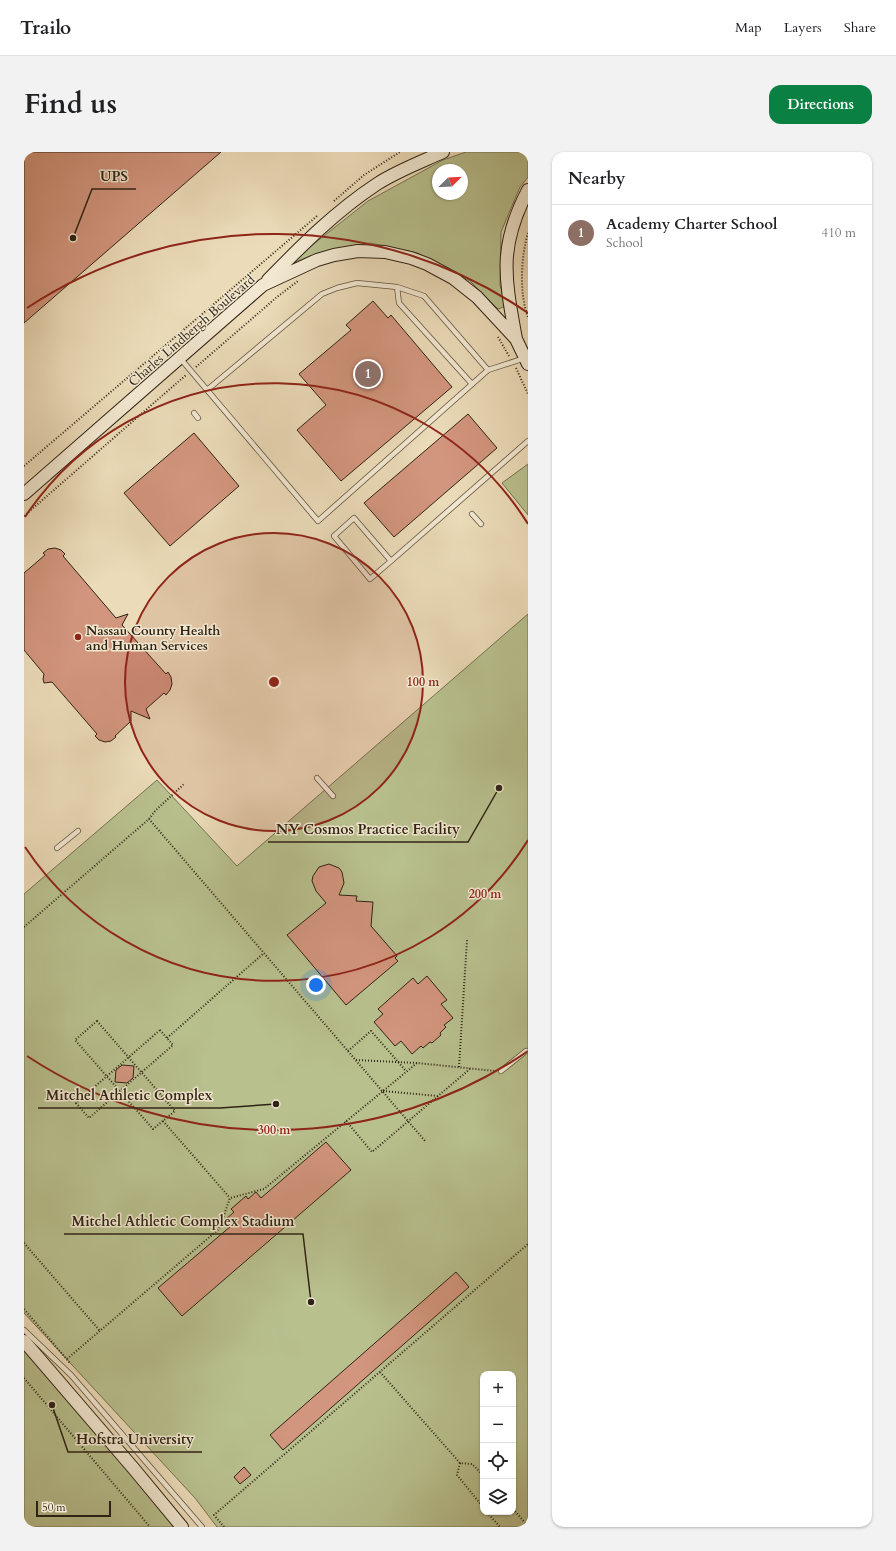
<!DOCTYPE html>
<meta charset="utf-8">
<style>
body{margin:0;font-family:Cardo,serif;background:#f2f2f2;color:#202124}
.controls{position:absolute;right:12px;bottom:12px;display:grid;overflow:hidden;border-radius:8px;box-shadow:0 1px 3px #0004}
.controls button{width:36px;height:36px;display:grid;place-items:center;padding:0;border:0;border-bottom:1px solid #e0e0e0;background:#fff;color:#202124;font:20px sans-serif}
.compass{position:absolute;left:408px;top:12px;width:36px;height:36px;border-radius:50%;background:#fff;box-shadow:0 1px 3px #0004;rotate:66deg}
.scale{position:absolute;left:12px;bottom:10px;width:75px;box-sizing:border-box;padding-left:4px;border:2px solid #2f2314;border-top:0;font-size:11px;line-height:14px;white-space:nowrap;color:#2f2314;-webkit-text-stroke:3px #f2e8d1;paint-order:stroke}
.you{position:absolute;left:292px;top:833px;width:14px;height:14px;margin:-10px;border:3px solid #fff;border-radius:50%;background:#1a73e8;box-shadow:0 0 0 6px #1a73e833}
.badge{display:grid;place-items:center;width:26px;height:26px;border-radius:50%;background:#0b8043;color:#fff;font-size:13px;font-weight:700}
.pin{position:absolute;translate:-50% -50%;border:2px solid #fff;box-shadow:0 1px 4px #0006}
.list{margin:0;padding:0;list-style:none}
h2{display:flex;justify-content:space-between;align-items:center;height:52px;margin:0;padding:0 16px;font-size:17px}
h2 small{font-size:13px;font-weight:400;color:#757577}
.list li{display:grid;grid-template-columns:26px 1fr auto;gap:12px;align-items:center;box-sizing:border-box;height:56px;padding:0 16px;border-top:1px solid #e0e0e0}
.list b{display:block;font-size:15px;white-space:nowrap}
.list p{margin:0;font-size:13px;white-space:nowrap;color:#757577}
.list em{font-size:13px;font-style:normal;color:#757577}
.icon{flex:none;width:22px;height:22px;fill:none;stroke:currentColor;stroke-width:2;stroke-linecap:round;stroke-linejoin:round}
.map{position:relative;flex:none;width:504px;height:1375px;overflow:hidden;border-radius:12px}
header{display:flex;align-items:center;gap:24px;box-sizing:border-box;height:56px;padding:0 20px;background:#fff;border-bottom:1px solid #e0e0e0}
header strong{font-size:19px}
nav{display:flex;gap:22px;margin-inline-start:auto;font-size:14px}
.intro{display:flex;align-items:center;justify-content:space-between;box-sizing:border-box;height:96px;padding:0 24px}
h1{margin:0;font-size:28px}
.button{padding:10px 18px;border-radius:12px;background:#0b8043;color:#fff;font-size:14px;font-weight:700}
main{display:flex;gap:24px;padding:0 24px}
aside{flex:1;background:#fff;border-radius:12px;box-shadow:0 1px 3px #0004}
.map>svg:first-child{display:block}
.green{fill:#b8c08e;stroke:#747251;fill-rule:evenodd}
.building{fill:#d2957d;stroke:#2f2314}
.lines{fill:none;stroke-linecap:round;stroke-linejoin:round}
.lane-casing{stroke:#5e513d;stroke-width:6}
.secondary-casing{stroke:#2f2314;stroke-width:14}
.path{stroke:#2f2314;stroke-width:2;stroke-dasharray:1 2;stroke-linecap:butt}
.lane{stroke:#f2e8d1;stroke-width:4.5}
.secondary{stroke:#f2e8d1;stroke-width:12}
.ring{fill:none;stroke:#8f2418;stroke-width:2}
.poi-dot{fill:#8f2418;stroke:#f2e8d1;stroke-width:1.5}
.labels{text-anchor:middle;stroke-width:3;stroke-linejoin:round;paint-order:stroke}
.street-label{font-size:13px;fill:#2f2314;stroke:#f2e8d1}
.poi-label{font-size:13px;font-weight:bold;fill:#2f2314;stroke:#f2e8d1;text-anchor:start}
.centre{fill:#8f2418;stroke:#f2e8d1;stroke-width:2}
.ring-label{font-size:12px;text-anchor:middle;font-weight:bold;fill:#8f2418;stroke:#f2e8d1;stroke-width:3;stroke-linejoin:round;paint-order:stroke}
.leader{fill:none;stroke:#2f2314;stroke-width:1.5}
.callout-dot{fill:#2f2314;stroke:#f2e8d1;stroke-width:1.5}
.callout-label{font-size:14px;text-anchor:middle;font-weight:bold;fill:#2f2314;stroke:#f2e8d1;stroke-width:3;stroke-linejoin:round;paint-order:stroke}
</style>
<header>
<strong>Trailo</strong>
<nav><a>Map</a><a>Layers</a><a>Share</a></nav>
</header>
<div class="intro"><h1>Find us</h1><a class="button">Directions</a></div>
<main>
<div class="map">
<svg width="504" height="1375" viewBox="0 0 504 1375">
<rect width="100%" height="100%" fill="#ebdbb8"/>
<filter id="stains"><feTurbulence type="fractalNoise" baseFrequency=".005" numOctaves="4"/><feColorMatrix values="0 0 0 0 .2 0 0 0 0 .09 0 0 0 0 .02 0 0 0 .5 -.17"/></filter>
<radialGradient id="worn" r=".72"><stop offset=".6" stop-color="#630" stop-opacity="0"/><stop offset="1" stop-color="#630" stop-opacity=".3"/></radialGradient>
<path class="green" d="M442 0H504V25L496 35 477 80 476 133 482 154 474 157 446 129 394 101 346 91 286 104 262 114 344 49 419 8ZM414 18H438V42H414Z
M504 312V363L478 331Z
M504 462V1375H193L171 1346 0 1161V742L133 628 213 714ZM459 1222H489V1360H459Z
M0 1189 158 1375H0Z"/>
<path class="building" d="M0 0H197L0 171Z
M349 149 364 166 367 163 428 235 317 329 273 278 302 253 275 222 327 178 322 173Z
M444 262 473 296 370 385 340 351Z
M170 281 215 334 146 394 100 341Z
M31 396 37 398 41 402 39 404 92 466 104 462 98 473 142 522 144 520 147 525 148 532 146 538 142 543 140 541 122 557 126 567 107 559V569L91 584 92 585 87 589 81 590 75 588 71 584 73 582 28 530 20 531 19 527 20 522 0 498V421L21 403 19 401 24 397Z
M305 712 315 716 318 720 320 731 315 743 333 744 332 749 349 750 347 774 373 804 371 806 374 809 322 853 263 783 302 751 292 739 288 729 289 724 295 715Z
M403 824 423 848 417 852 429 866 420 873 422 875 416 881 417 883 408 891 406 890 399 896 397 894 388 902 377 889 371 894 350 870 359 862 354 857 389 826 394 832Z
M98 913 110 914 109 926 103 931 91 930 92 918Z
M302 990 327 1018 158 1164 134 1136 207 1074 201 1068 210 1060 207 1057 222 1044 224 1047 232 1040 237 1046Z
M432 1120 445 1135 259 1298 246 1283Z
M220 1315 227 1323 216 1332 210 1325Z"/>
<g class="lines">
<g class="lane-casing">
<path id="lane" d="M373 135 375 151 448 232
M156 206C202 261 248 315 294 369L464 218 400 144 373 135 333 131 313 136 298 142 183 238
M464 218 501 206
M170 261 174 266
M448 362 457 372
M367 409 330 366 310 384 346 427 367 409 504 289
M293 626 309 644
M33 696 54 679
M477 919 502 899
M0 1178 47 1223 178 1375"/>
</g>
<g class="secondary-casing">
<path id="secondary" d="M244 128C278 93 312 59 353 32 373 19 397 10 419 0
M492 187C481 126 474 95 504 38
M0 342 239 133 293 108 310 103 334 99 361 100 387 106 403 112 429 126 453 145 492 187 504 212
M0 1189 110 1317 158 1375"/>
</g>
<path class="path" d="M310 49 340 23 376 0
M504 81C497 104 495 142 504 165
M474 185 485 204
M172 215 253 145 274 129
M492 216 504 242
M0 314 293 64
M0 364 162 223
M125 667 131 659 160 632
M0 775 125 667 401 989
M73 869 151 959 129 977 51 888Z
M136 878 149 893 65 966 52 951Z
M143 886 240 801
M324 899 347 879 382 919
M332 908 393 911
M435 915 443 788
M359 939 414 944
M139 969 206 1046
M322 969 348 1000 447 916
M0 1091 76 1179
M0 1157 46 1211
M43 1207 195 1077 206 1046 240 1037 393 911 471 919
M356 1220 436 1311 448 1312 459 1323
M0 1226 126 1375
M436 1311 433 1323 459 1355
M489 1357 504 1374
M463 1360 476 1375
M200 1375 190 1363 504 1092"/>
<use href="#lane" class="lane"/>
<use href="#secondary" class="secondary"/>
</g>
<circle cx="250" cy="530" r="149" fill="#8f2418" fill-opacity=".12"/>
<g class="ring">
<circle cx="250" cy="530" r="149"/>
<path d="M504 688A299 299 0 0 1 1 695M1 365A299 299 0 0 1 504 372"/>
<path d="M504 899A448 448 0 0 1 3 904M3 156A448 448 0 0 1 504 161"/>
</g>
<circle class="poi-dot" cx="54" cy="485" r="4"/>
<g class="labels">
<g class="street-label">
<text transform="translate(167 178) rotate(-41)" y="5">Charles Lindbergh Boulevard</text>
</g>
<g class="poi-label">
<text x="62" y="483">Nassau County Health<tspan x="62" dy="15">and Human Services</tspan></text>
</g>
</g>
<circle cx="250" cy="530" r="6" class="centre"/>
<g class="ring-label">
<text x="399" y="534">100 m</text>
<text x="461" y="746">200 m</text>
<text x="250" y="982">300 m</text>
</g>
<path class="leader" d="M49 86L68 37H112M475 636L444 690H244M252 952L196 956H14M287 1150L279 1082H40M28 1253L44 1300H178"/>
<g class="callout-dot">
<circle cx="49" cy="86" r="4"/>
<circle cx="475" cy="636" r="4"/>
<circle cx="252" cy="952" r="4"/>
<circle cx="287" cy="1150" r="4"/>
<circle cx="28" cy="1253" r="4"/>
</g>
<g class="callout-label">
<text x="90" y="29">UPS</text>
<text x="344" y="682">NY Cosmos Practice Facility</text>
<text x="105" y="948">Mitchel Athletic Complex</text>
<text x="159" y="1074">Mitchel Athletic Complex Stadium</text>
<text x="111" y="1292">Hofstra University</text>
</g>
<rect width="100%" height="100%" filter="url(#stains)"/>
<rect width="100%" height="100%" fill="url(#worn)"/>
</svg>
<div class="controls">
<button>+</button>
<button>−</button>
<button><svg class="icon" aria-label="locate" viewBox="0 0 24 24"><circle cx="12" cy="12" r="6"/><path d="M12 2v4M12 18v4M2 12h4M18 12h4"/></svg></button>
<button><svg class="icon" aria-label="layers" viewBox="0 0 24 24"><path d="M12 4l9 5-9 5-9-5zM3 14l9 5 9-5"/></svg></button>
</div>
<svg class="compass" viewBox="-18 -18 36 36"><path d="M0-13l5 13h-10z" fill="#e53935"/><path d="M0 13l5-13h-10z" fill="#757577"/></svg>
<div class="scale">50 m</div>
<div class="you"></div>
<div class="pin badge" style="left:344px;top:222px;background:#8d6e63">1</div>
</div>
<aside>
<h2>Nearby<small></small></h2>
<ul class="list">
<li><span class="badge" style="background:#8d6e63">1</span><div><b>Academy Charter School</b><p>School</p></div><em>410 m</em></li>
</ul>
</aside>
</main>
